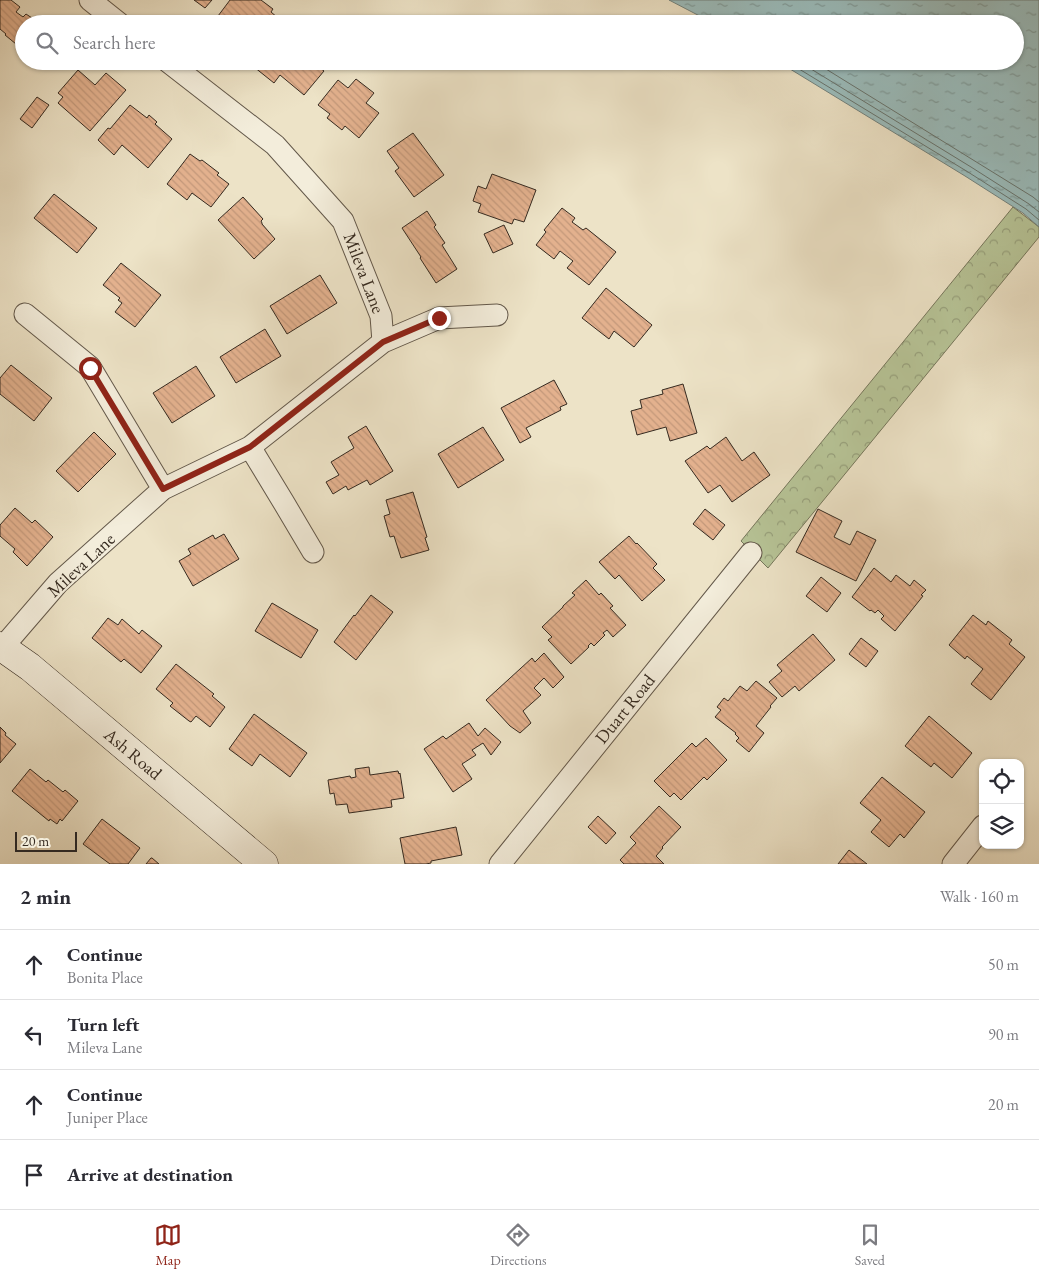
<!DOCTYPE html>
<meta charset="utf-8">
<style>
body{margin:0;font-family:"EB Garamond",serif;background:#f2f2f3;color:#2b2b33}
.controls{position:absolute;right:15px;bottom:15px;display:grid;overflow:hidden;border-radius:10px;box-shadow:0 1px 4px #0004}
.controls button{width:45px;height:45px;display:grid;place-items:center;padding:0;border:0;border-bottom:1px solid #e1e1e2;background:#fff;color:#2b2b33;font:25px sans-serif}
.scale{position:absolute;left:15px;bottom:12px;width:62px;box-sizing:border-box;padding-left:5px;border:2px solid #352a20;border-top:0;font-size:14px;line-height:18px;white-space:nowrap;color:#352a20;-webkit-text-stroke:4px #f3eddb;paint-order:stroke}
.stop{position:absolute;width:15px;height:15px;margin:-11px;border:4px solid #8f2418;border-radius:50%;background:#fff}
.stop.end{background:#8f2418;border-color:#fff;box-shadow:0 1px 5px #0008}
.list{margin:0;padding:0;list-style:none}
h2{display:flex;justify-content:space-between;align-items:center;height:65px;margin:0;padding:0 20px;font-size:21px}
h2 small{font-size:16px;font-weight:400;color:#7c7c81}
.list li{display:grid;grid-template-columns:32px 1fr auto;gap:15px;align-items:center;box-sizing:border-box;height:70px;padding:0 20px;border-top:1px solid #e1e1e2}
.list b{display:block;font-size:19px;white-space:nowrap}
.list p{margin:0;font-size:16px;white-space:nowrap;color:#7c7c81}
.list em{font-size:16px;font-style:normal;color:#7c7c81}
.icon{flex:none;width:28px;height:28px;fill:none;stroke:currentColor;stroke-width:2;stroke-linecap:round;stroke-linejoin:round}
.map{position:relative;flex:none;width:1039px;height:864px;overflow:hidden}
.search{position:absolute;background:#fff;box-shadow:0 1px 4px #0004;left:15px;right:15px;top:15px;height:55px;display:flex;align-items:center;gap:12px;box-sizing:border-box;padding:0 18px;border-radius:28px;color:#7c7c81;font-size:19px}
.sheet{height:345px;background:#fff}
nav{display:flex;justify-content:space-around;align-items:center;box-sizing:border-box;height:70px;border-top:1px solid #e1e1e2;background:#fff;font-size:14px;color:#7c7c81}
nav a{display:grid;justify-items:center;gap:2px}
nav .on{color:#8f2418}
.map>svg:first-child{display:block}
.park{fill:url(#park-crowns);stroke:#76775c}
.water{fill:url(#water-ripples);stroke:#72827e}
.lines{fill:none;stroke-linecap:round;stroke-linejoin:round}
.shore{stroke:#68746e;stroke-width:1}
.building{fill:url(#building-back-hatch);stroke:#352a20}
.minor-casing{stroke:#63584a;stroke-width:23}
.secondary-casing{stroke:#352a20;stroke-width:29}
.minor{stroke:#f3eddb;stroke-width:21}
.secondary{stroke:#f3eddb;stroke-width:28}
.route{stroke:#8f2418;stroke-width:6}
.labels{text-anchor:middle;stroke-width:4;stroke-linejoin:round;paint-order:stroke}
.street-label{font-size:18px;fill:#352a20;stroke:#f3eddb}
</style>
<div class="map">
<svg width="1039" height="864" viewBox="0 0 1039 864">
<defs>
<pattern id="park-crowns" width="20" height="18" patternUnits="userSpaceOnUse" patternTransform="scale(1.25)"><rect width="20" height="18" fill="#b7c497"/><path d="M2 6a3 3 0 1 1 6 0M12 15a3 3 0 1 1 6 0" fill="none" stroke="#969f7b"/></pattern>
<pattern id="water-ripples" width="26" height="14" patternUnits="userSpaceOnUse" patternTransform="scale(1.25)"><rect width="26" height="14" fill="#9bbdbd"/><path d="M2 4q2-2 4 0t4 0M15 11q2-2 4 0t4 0" fill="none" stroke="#7f9a99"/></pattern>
<pattern id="building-back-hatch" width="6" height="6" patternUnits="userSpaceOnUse" patternTransform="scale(1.25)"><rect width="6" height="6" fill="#e3b18e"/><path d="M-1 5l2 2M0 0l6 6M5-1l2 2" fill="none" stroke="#c3987a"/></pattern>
</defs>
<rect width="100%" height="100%" fill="#ede3c7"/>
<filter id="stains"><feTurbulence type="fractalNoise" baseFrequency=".004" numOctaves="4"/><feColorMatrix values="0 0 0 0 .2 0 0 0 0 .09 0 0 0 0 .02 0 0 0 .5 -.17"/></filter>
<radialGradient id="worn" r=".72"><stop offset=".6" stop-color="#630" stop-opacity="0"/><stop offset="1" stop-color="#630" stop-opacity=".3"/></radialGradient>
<path class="park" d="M1013 207 1039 227V237L768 568 741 541Z"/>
<path class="water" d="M669 0H1039V227L1023 213 965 176 777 61H1015V24H715Z"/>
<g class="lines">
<path class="shore" d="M786 61 968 172 1026 209 1039 220
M798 61 971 167 1029 204 1039 212
M813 61 1033 197 1039 202"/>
</g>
<path class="building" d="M0 0H11L20 7 16 12 23 17 26 14 35 20 32 24H24V34L16 44 5 35 6 34 0 29Z
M194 0H212L205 8Z
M230 0H261L273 9 271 12 278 18 273 24H212Z
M259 61H311L324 71 304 95 280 75 274 83 254 67Z
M78 70 95 85 106 73 126 90 90 131 58 103 63 97 58 93Z
M356 79 374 93 366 103 379 113 359 138 345 126 342 130 327 118 330 114 318 105 338 80 348 88Z
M37 97 49 105 32 128 20 119Z
M130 105 147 118 149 115 157 122 155 124 172 139 148 168 122 145 114 155 98 140 108 128 110 129Z
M413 133 444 175 414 197 395 171 399 168 387 151Z
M190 154 200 161 202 160 219 173 217 175 229 184 211 207 192 193 187 200 167 184Z
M492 174 536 190 524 222 514 219 512 224 478 212 481 204 473 201 478 186 486 189Z
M54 194 97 228 77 253 34 218Z
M243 197 263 219 261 221 262 223V224L275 239 254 259 218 220Z
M562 208 575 218 572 222 583 230 586 228 616 252 589 285 567 268 573 261 560 251 554 259 536 245 546 232 544 230Z
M427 211 436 225 434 227 445 243 442 245 457 269 436 283 420 258 421 257 402 228Z
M504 225 513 244 493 253 484 234Z
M121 263 161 295 135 327 115 312 122 303 118 300 120 298 103 285Z
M320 275 337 303 287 334 270 306Z
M606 288 652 325 634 347 614 331 609 339 582 318Z
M265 329 281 356 236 383 220 357Z
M11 365 52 398 34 421 0 394V378Z
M196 366 215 396 172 423 153 393Z
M554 380 567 404 560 407 561 410 526 428 531 437 520 443 501 408Z
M683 384 697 433 670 441 666 427 637 435 631 411 642 408 640 400 663 394 662 390Z
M366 426 393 471 370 485 367 480 348 490 346 486 333 494 326 482 339 475 331 462 354 448 348 437Z
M483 427 504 460 458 488 438 454Z
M94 432 116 454 78 492 56 471Z
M726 437 742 461 754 452 770 475 732 502 720 485 708 493 685 461 707 446 710 449Z
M413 492 427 537 425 538 429 550 401 558 394 536 390 537 384 516 390 514 386 500Z
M15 508 32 523 35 520 53 537 27 566 13 552 15 549 0 536V525Z
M705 509 725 525 713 540 693 524Z
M818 509 842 521 834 537 850 545 857 531 876 540 856 581 796 552Z
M224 534 239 559 193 586 179 561 191 554 188 549 213 535 215 539Z
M629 536 636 544 637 543 657 564 653 568 665 580 642 601 619 575 615 579 599 562Z
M874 568 891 582 896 575 910 586 914 580 926 590 921 595 923 596 895 631 881 619 884 616 878 610 875 613 871 610 870 611 852 597Z
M821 577 841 593 827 612 806 596Z
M586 580 599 595 601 593 613 606 610 608 626 625 613 637 607 630 603 633 605 635 594 646 591 643 588 646 589 647 571 664 548 640 552 637 542 627 563 607V606L575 595 572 593Z
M371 595 393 612 356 660 334 642 354 615 355 616Z
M272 603 318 630 301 658 255 631Z
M973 615 986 625 988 621 1012 640 1009 644 1025 657 991 700 971 684 983 669 967 656 965 659 949 645Z
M108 618 118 625 122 619 139 634 142 630 162 646 141 673 124 659 121 662 92 638Z
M813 634 835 660 799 691 795 686 782 697 769 682 782 671 777 665Z
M861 638 878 651 866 667 849 654Z
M544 653 564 677 553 688 544 678 534 688 541 695 523 711 531 723 520 733 510 726 486 700 532 658 535 662Z
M176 664 214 694 212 696 225 707 210 727 196 716 191 722 189 721 170 706 173 703 156 689Z
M756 681 777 698 770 706 771 707 756 726 764 733 749 752 736 741 739 738 735 734 736 733 715 717 721 710 717 707 724 698 728 701 740 686 747 691Z
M254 714 307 753 290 777 260 754 252 766 229 749Z
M929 716 972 753 952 778 934 763 931 767 905 746Z
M469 723 478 736 485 728 501 742 491 755 483 743 472 750 476 755 462 764 472 779 453 792 424 749 443 736 446 739Z
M0 727 6 733 5 735 16 744 0 763Z
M706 738 727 760 707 780 704 777 681 800 674 793 670 797 654 781 692 743 696 747Z
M369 767 370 775 398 771 399 774 400 773 404 798 391 800 392 807 349 813 347 804 336 805 334 793 330 794 328 780 350 776 351 778 356 777 355 769Z
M30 769 46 782 48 780 63 792 65 790 78 801 62 821 60 819 57 824 50 819 49 821 12 791Z
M882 777 925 812 904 838 900 834 889 847 871 832 881 820 860 803Z
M659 806 681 827 662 847 663 848 656 856 664 864H624L620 860 636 843 630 837Z
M598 816 616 833 606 844 588 827Z
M102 819 140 848 128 864H110L83 844Z
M456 827 462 855 431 861V863L426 864H405L400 838Z
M849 850 867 864H838Z
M151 858H152L159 864H146Z"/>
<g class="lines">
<g class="minor-casing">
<path id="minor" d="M90 0 120 24
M25 314 90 367 163 489
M383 342 439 318 497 315
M250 447 284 503 313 552
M2 648 58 583 163 489 250 447 383 342 381 316 343 221 275 145 167 61
M500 864 751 553
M953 864 983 826"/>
</g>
<g class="secondary-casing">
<path id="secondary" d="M0 646 30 667 264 864"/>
</g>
<use href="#minor" class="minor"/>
<use href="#secondary" class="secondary"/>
</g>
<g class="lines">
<path class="route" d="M90 368 163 489 250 447 383 342 439 318"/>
</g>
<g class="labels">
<g class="street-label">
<text transform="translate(364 273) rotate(69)" y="6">Mileva Lane</text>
<text transform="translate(81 565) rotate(-43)" y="6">Mileva Lane</text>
<text transform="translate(625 709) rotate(-51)" y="6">Duart Road</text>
<text transform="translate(133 754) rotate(40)" y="6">Ash Road</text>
</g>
</g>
<rect width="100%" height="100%" filter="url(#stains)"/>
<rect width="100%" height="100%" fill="url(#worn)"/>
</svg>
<div class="controls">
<button><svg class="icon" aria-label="locate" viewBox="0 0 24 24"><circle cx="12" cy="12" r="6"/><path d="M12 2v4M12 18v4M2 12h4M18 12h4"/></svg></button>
<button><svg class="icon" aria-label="layers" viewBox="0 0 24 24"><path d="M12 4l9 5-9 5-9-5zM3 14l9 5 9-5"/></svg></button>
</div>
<div class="scale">20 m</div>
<div class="stop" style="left:90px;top:368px"></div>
<div class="stop end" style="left:439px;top:318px"></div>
<div class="search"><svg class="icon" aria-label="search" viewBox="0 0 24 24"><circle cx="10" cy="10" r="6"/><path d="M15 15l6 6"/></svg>Search here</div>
</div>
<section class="sheet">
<h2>2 min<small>Walk · 160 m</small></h2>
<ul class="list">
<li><svg class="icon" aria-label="ahead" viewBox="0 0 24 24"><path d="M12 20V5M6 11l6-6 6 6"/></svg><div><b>Continue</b><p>Bonita Place</p></div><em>50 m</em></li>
<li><svg class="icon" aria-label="left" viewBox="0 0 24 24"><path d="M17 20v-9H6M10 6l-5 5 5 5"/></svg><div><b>Turn left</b><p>Mileva Lane</p></div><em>90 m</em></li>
<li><svg class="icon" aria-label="ahead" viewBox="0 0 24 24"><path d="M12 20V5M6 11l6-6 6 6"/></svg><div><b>Continue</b><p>Juniper Place</p></div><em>20 m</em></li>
<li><svg class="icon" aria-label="arrive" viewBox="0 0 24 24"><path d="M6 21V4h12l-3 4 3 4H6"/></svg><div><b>Arrive at destination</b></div></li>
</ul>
</section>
<nav>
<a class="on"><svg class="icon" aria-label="map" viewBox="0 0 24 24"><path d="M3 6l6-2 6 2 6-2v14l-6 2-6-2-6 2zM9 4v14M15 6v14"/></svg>Map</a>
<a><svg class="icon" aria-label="directions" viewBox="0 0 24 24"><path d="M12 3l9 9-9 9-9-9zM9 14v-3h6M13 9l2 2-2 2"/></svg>Directions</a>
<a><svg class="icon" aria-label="saved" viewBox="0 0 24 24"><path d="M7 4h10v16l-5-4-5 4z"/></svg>Saved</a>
</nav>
